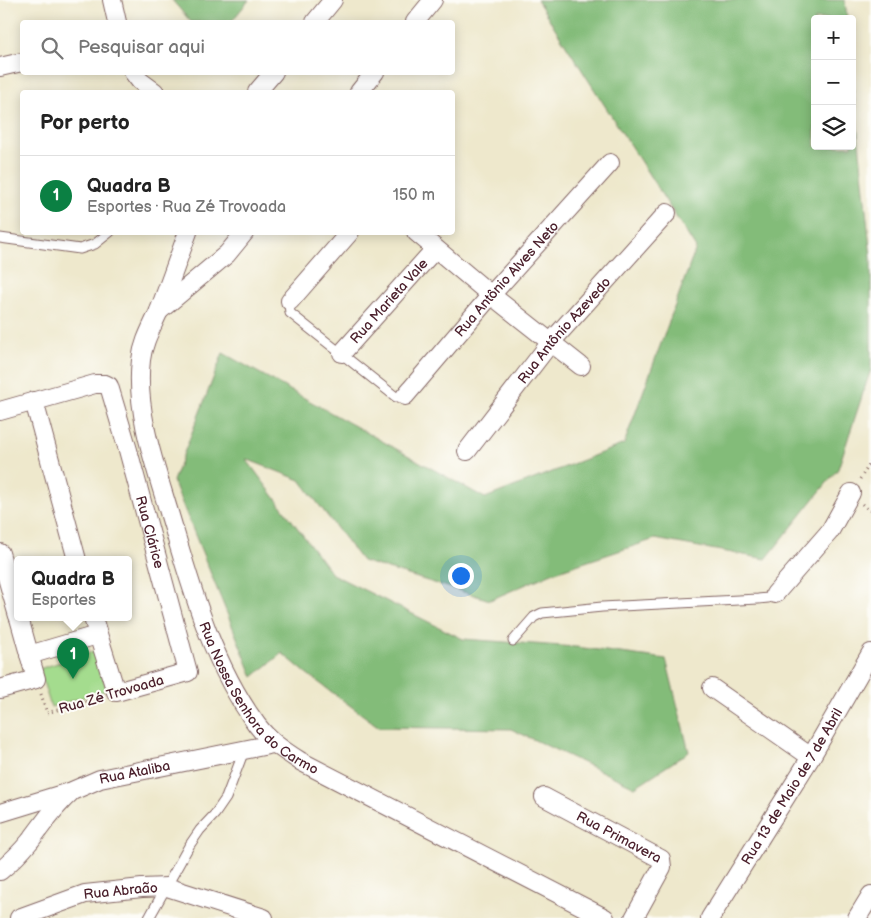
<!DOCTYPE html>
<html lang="pt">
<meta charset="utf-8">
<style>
body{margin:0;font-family:"Balsamiq Sans",sans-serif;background:#f6f6f6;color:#222}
.controls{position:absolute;right:15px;top:15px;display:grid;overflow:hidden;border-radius:5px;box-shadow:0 2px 12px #0003}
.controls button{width:45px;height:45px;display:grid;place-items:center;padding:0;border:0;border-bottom:1px solid #e0e0e0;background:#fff;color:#222;font:25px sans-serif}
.you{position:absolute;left:460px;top:575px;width:18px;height:18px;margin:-12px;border:4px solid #fff;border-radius:50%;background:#1a73e8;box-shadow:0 0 0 8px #1a73e833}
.badge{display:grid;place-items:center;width:32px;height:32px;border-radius:50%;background:#0b8043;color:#fff;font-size:16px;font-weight:700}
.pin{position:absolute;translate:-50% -41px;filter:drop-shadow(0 1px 2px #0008)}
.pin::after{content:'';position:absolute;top:26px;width:18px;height:15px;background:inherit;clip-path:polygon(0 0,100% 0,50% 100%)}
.popup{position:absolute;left:14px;top:556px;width:118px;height:65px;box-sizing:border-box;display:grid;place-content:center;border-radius:5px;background:#fff;filter:drop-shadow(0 1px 4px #0005);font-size:16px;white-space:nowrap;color:#767676}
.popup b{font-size:19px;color:#222}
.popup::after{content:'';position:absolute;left:50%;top:100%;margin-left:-10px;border:10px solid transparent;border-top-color:#fff}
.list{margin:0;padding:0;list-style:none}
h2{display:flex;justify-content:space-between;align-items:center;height:65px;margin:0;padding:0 20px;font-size:21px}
h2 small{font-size:16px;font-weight:400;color:#767676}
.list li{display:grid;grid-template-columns:32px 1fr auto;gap:15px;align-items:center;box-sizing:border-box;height:80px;padding:0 20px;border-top:1px solid #e0e0e0}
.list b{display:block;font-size:19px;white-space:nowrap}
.list p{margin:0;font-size:16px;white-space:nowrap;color:#767676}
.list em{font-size:16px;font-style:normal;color:#767676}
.icon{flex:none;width:28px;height:28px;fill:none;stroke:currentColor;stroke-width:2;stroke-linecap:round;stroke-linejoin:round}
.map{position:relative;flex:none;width:871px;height:918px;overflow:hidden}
.search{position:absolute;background:#fff;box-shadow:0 2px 12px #0003;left:20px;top:20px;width:435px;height:55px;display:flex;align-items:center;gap:12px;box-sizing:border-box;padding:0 18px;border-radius:5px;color:#767676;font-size:19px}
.panel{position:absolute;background:#fff;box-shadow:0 2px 12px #0003;left:20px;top:90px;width:435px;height:145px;border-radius:5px}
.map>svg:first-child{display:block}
.green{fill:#a4dc8e;stroke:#777e5c}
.forest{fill:#83bc79;stroke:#666e52}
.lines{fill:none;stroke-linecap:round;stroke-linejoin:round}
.lane-casing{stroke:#836563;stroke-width:11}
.street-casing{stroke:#836563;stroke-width:20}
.path{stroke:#836563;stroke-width:3;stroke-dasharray:1 4;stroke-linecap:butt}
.lane{stroke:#fff;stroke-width:9}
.street{stroke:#fff;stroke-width:18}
.labels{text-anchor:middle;stroke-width:4;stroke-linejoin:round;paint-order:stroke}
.street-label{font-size:14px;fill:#4a1f2b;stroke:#fdfcf7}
</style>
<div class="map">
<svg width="871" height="918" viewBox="0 0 871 918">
<rect width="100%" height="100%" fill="#fdfcf7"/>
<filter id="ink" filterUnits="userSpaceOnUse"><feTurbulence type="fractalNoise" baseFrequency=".02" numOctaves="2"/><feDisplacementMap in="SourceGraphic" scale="10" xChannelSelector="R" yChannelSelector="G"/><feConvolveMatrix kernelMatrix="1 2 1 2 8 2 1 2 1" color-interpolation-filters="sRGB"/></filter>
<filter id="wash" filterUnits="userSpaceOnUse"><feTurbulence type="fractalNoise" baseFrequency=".0096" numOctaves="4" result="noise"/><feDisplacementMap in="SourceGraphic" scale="20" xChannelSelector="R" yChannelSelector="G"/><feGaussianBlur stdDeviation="1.12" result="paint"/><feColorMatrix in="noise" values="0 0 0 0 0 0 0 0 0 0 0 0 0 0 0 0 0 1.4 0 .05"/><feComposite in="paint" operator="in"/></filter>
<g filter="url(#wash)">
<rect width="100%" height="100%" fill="#eee8cc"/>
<path class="green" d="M95 651 107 690 51 707 39 669Z"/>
<path class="forest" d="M172 0H249L231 22H191Z
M537 0H845L847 19H815V146H852V74L871 258V369L838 469 766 559 655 539 552 573 490 600 362 561 300 480 246 459 332 574 463 639 576 647 666 659 689 752 635 787 511 729 379 727 306 673 282 653 253 677 173 481 223 353 485 498 624 444 696 248Z"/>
</g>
<g filter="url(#ink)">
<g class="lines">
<g class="lane-casing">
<path id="lane" d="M0 238 80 249 95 244 110 232
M290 301 289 304 290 313 396 397 405 396
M513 641 534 617 542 613 602 607 758 599 768 598 775 594
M149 918 189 846 200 830 215 814 226 798 245 748"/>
</g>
<g class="street-casing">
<g id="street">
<path d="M112 0 117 22"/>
<path d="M315 22 333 0"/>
<path d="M415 22 433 0"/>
<path d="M0 67 22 62"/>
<path d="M133 72 140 81 155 92"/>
<path d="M257 92 274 72"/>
<path d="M359 92 375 72"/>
<path id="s1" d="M188 232C178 259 169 285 159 311 152 327 143 342 141 360 135 408 154 463 168 509 190 582 210 661 257 725 269 741 283 750 300 761L605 918"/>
<path d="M416 232 491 295 581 366"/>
<path d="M290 301 350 232"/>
<path d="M159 311 227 254 245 232"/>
<path id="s2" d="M342 353 435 249"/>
<path id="s3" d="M405 396 491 295 610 163"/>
<path d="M34 401 77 560"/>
<path id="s4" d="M0 411 95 384H105L109 386 128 450 188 672 116 692 93 618"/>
<path id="s5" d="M467 451 551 342 667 213"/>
<path d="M0 553 18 616"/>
<path d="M775 594 830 531 851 493"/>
<path d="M29 655 97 635"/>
<path d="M712 688 811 757"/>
<path d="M0 689 36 679 19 618"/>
<path id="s6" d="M544 797 661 859 662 867 634 918"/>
<path id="s7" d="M0 813 72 791 100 779 273 744"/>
<path d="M0 871C11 862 21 852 30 841 44 823 53 808 70 793"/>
<path id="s8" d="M19 918 85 894 142 888 167 887 264 918"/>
<path id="s9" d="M710 918 811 757 871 653"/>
<path d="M857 918 871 895"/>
</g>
</g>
<path class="path" d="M860 479 871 462
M862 504 871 512
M41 694 47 713 101 697"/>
<use href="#lane" class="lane"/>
<use href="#street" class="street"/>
</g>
</g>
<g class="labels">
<g class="street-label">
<text dy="5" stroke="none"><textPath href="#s3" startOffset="155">Rua Antônio Alves Neto</textPath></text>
<text dy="5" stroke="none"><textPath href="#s2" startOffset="70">Rua Marieta Vale</textPath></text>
<text dy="5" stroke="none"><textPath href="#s5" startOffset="155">Rua Antônio Azevedo</textPath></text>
<text dy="5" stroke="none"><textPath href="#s4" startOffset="265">Rua Clárice</textPath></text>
<text transform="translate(111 694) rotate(-16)" y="5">Rua Zé Trovoada</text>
<text dy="5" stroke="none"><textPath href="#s1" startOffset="504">Rua Nossa Senhora do Carmo</textPath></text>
<text dy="5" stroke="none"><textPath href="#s7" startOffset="141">Rua Ataliba</textPath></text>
<text dy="5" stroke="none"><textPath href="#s9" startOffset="155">Rua 13 de Maio de 7 de Abril</textPath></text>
<text dy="5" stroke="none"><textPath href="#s6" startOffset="85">Rua Primavera</textPath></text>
<text dy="5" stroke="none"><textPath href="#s8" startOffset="106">Rua Abraão</textPath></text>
</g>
</g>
</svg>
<div class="controls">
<button>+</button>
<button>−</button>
<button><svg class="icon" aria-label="layers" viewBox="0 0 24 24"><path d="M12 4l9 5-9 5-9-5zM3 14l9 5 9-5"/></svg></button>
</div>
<div class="you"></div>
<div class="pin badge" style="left:73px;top:679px">1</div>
<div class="popup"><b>Quadra B</b>Esportes</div>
<div class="search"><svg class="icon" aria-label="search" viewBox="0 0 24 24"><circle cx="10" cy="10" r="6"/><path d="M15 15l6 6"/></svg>Pesquisar aqui</div>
<section class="panel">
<h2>Por perto<small></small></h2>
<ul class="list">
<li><span class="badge">1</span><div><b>Quadra B</b><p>Esportes · Rua Zé Trovoada</p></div><em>150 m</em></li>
</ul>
</section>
</div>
